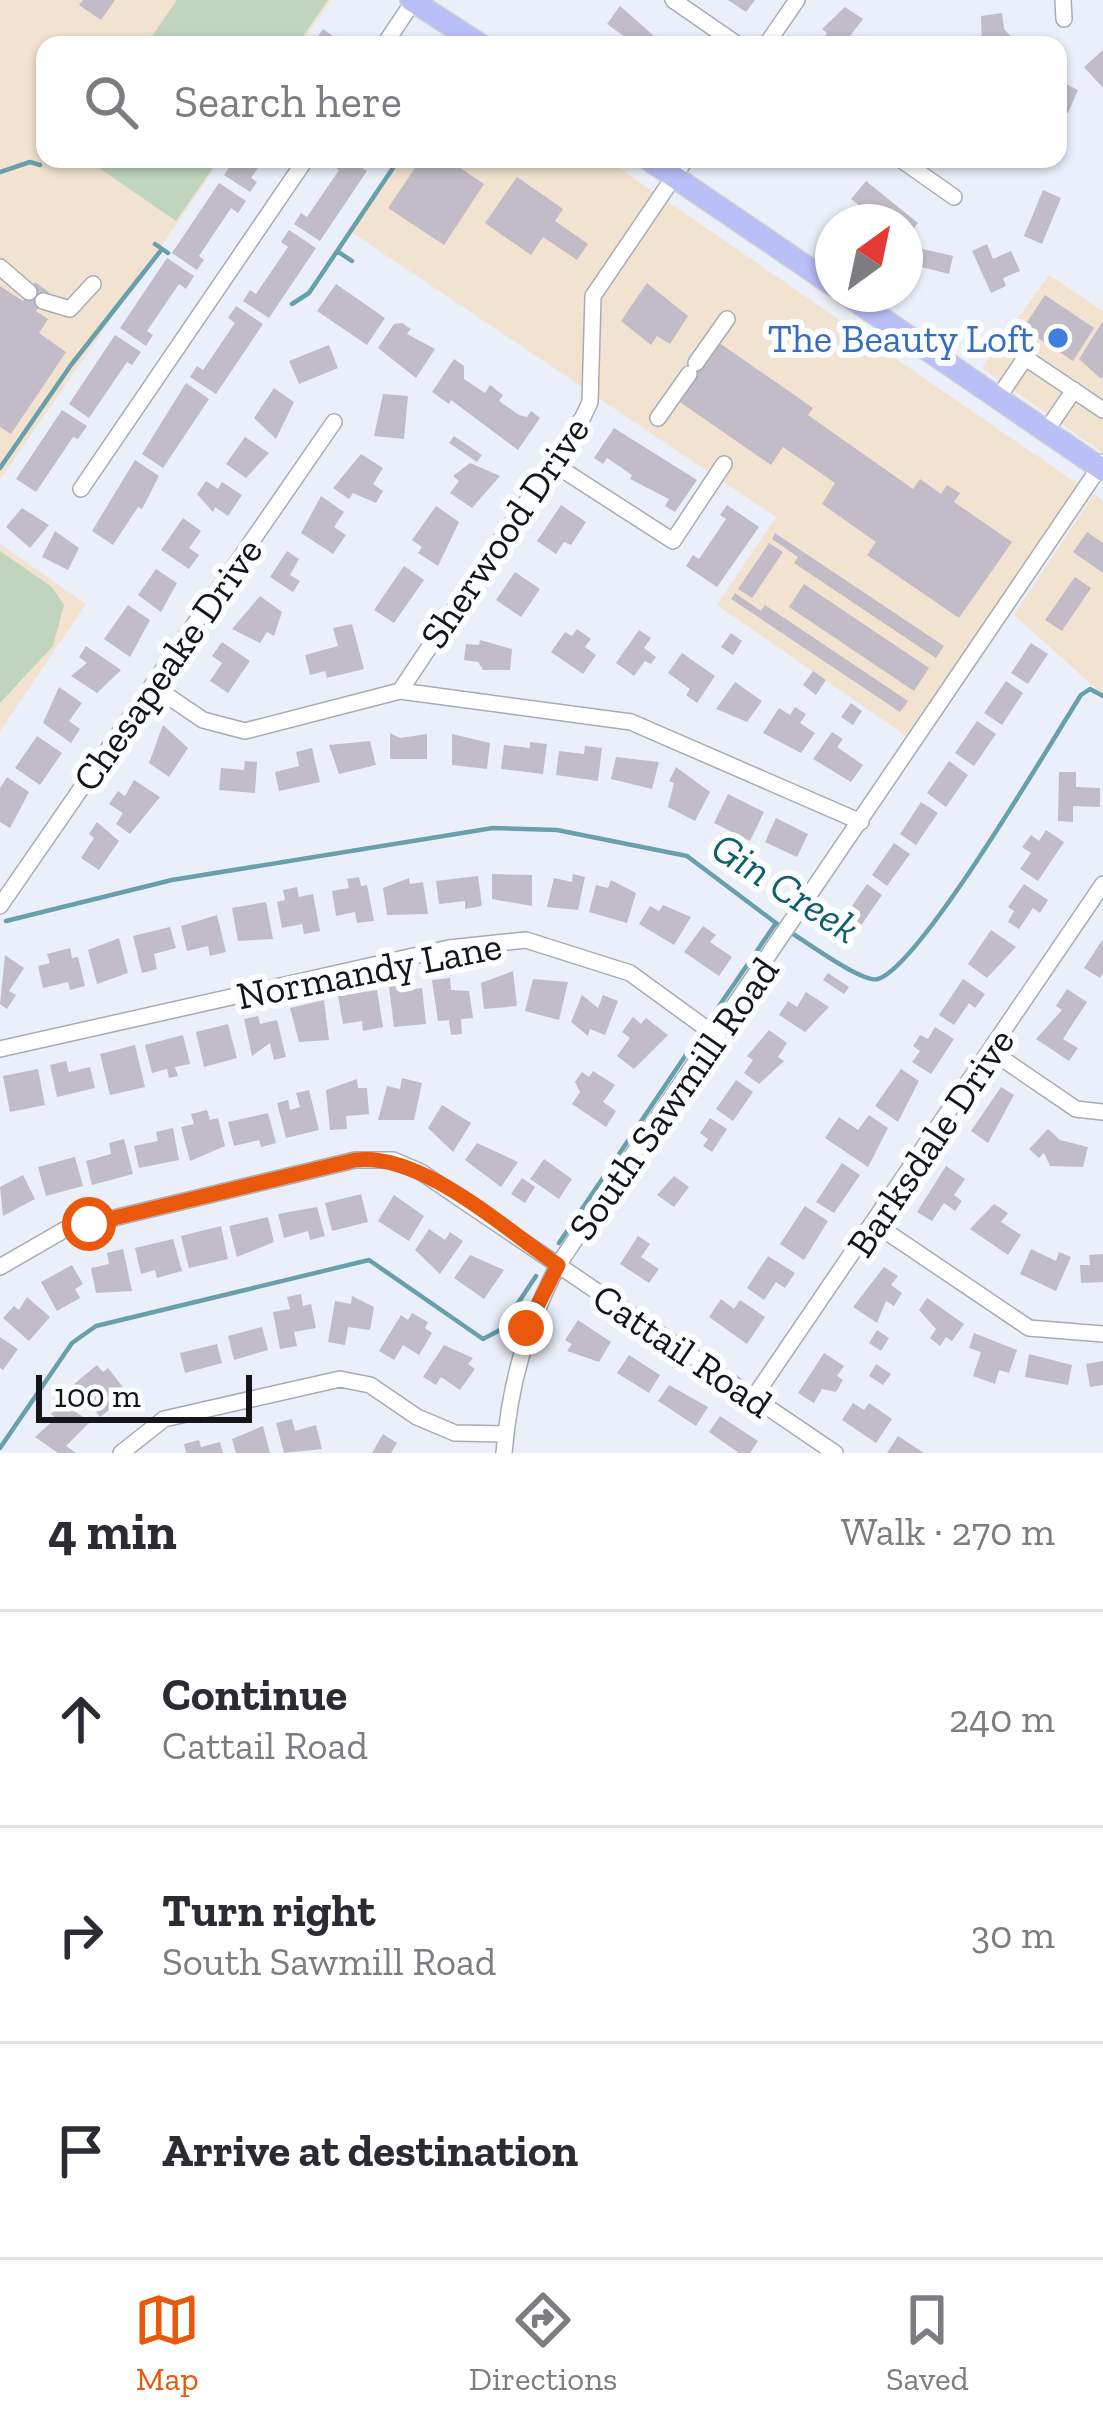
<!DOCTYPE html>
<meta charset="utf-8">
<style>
body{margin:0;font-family:"Zilla Slab",serif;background:#f7f7f7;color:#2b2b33}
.compass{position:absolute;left:815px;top:204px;width:108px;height:108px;border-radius:50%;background:#fff;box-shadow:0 3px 9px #0004;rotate:33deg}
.scale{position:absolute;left:36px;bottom:30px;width:216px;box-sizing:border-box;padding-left:12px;border:6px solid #131519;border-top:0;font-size:33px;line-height:42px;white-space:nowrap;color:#131519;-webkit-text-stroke:9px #fcfdff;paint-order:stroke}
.stop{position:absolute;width:36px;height:36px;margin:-27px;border:9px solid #ea580c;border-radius:50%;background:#fff}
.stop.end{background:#ea580c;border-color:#fff;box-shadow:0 3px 12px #0008}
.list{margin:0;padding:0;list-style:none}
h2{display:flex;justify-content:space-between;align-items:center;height:156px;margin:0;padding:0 48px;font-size:51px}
h2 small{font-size:39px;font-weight:400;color:#7c7c81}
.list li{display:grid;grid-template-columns:78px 1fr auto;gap:36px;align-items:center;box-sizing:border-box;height:216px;padding:0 48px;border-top:3px solid #e1e1e2}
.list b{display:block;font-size:45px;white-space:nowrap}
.list p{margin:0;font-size:39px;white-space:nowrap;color:#7c7c81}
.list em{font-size:39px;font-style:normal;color:#7c7c81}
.icon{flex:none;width:66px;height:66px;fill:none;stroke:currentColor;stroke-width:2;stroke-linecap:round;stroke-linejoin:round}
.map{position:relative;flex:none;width:1103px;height:1453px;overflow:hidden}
.search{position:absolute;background:#fff;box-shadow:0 3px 9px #0004;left:36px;right:36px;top:36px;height:132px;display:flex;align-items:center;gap:30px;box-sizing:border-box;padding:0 42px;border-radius:24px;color:#7c7c81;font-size:45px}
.sheet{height:804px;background:#fff}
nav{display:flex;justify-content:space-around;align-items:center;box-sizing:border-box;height:168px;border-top:3px solid #e1e1e2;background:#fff;font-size:33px;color:#7c7c81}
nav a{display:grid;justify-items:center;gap:6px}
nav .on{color:#ea580c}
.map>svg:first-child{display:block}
.commercial{fill:#f2e3d0}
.education{fill:#f3e2d0}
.green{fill:#bfd5be}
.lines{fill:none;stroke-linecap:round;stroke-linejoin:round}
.stream{stroke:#689fac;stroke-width:4.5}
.building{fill:#c1bcc7}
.minor-casing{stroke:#a7abb5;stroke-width:18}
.major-casing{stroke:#d0d0d1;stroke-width:24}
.minor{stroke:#fff;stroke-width:15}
.major{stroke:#b9bff7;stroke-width:21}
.route{stroke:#ea580c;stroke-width:15}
.shop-dot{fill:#3f7fe0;stroke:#fcfdff;stroke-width:4.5}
.labels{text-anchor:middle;stroke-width:12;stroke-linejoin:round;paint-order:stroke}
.shop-label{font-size:39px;fill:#366cbe;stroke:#fcfdff;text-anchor:end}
.street-label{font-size:39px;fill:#131519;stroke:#fcfdff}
.water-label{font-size:42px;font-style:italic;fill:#105d6c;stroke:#fcfdff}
</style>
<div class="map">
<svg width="1103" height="1453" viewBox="0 0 1103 1453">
<rect width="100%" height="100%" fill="#ebeffa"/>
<path class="commercial" d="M0 0H331L300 45H45V159H221L0 480Z
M401 159H606L1078 484 909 738 717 605 776 517 351 232Z
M1049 275 1103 311V453L982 368Z
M1094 494 1103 501V695L1014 615Z"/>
<path class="education" d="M0 544 86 604 0 731Z"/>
<path class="green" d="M177 0H328L297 45H146Z
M86 159H219L176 221Z
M0 551 52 587 64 605 53 646 0 703Z"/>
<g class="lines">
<path class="stream" d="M0 172 30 162 40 165
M155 244 168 253
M337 251 352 261
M292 304 309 293 399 159
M0 468 71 365 162 249
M6 921 172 880 493 828 557 830 687 856 780 926
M790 932C805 941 863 984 878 979 921 966 1050 743 1081 695L1090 689 1103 696
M715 1012 776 923
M559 1243 700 1034
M0 1448 72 1343 96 1326 369 1260 483 1339 500 1330 536 1276"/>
</g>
<path class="building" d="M83 0H115L101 20 79 5Z
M728 0H755L746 12Z
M620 6 653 35 646 45H636L607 24Z
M845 7 863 19 850 36 856 41 853 45H819L827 33 822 29Z
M1002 13 1004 29 1019 45H982L981 16Z
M323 29 346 45H312Z
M1103 50V88L1084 67Z
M1058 80 1078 90 1068 113 1058 108Z
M235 159H264L251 178 257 182 250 192 224 175Z
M336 159H349L367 171 320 241 294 224 301 213 307 217 339 170 332 165Z
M421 159H447L484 184 444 245 388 208Z
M517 177 563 209 555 221 588 244 577 260 543 237 531 255 485 223Z
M866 181 918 223 905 239V222H880L851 199Z
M219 183 246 201 238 213 231 208 199 256 204 260 197 270 172 253Z
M1043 190 1061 198 1042 244 1024 236Z
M289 230 316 248 269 318 243 301 250 290 256 294 288 247 281 242Z
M987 244 993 259 1011 251 1020 271 1003 278 1006 286 991 293 972 251Z
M910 246 953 256 949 274 906 263Z
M167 258 194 276 186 289 179 284 147 331 153 335 146 346 120 328Z
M35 282 49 292 36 311 48 319 39 333 66 352 11 434 0 427V286L23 301Z
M647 283 688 316 670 344 657 336 651 345 621 321Z
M336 284 385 318 367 345 317 311Z
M1045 295 1094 328 1073 361 1023 328Z
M236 306 263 324 216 394 190 377 197 366 203 370 235 323 228 318Z
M1103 321V376L1101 379 1079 359Z
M402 323 411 329 407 334 435 349 416 378 378 348 394 324Z
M115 335 141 352 132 365 127 362 89 418 69 404Z
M718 342 813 408 808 415 913 489 920 479 941 494 947 485 960 493 954 502 1012 542 959 618 867 555 876 542 822 504 835 483 783 447 771 465 677 400 692 360Z
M329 345 338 368 299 384 289 361Z
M454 359 464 366V379L485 393 490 385 503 395 499 401 519 415 527 417 531 411 540 418 518 450 451 400 449 404 432 392Z
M186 383 209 399 163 468 142 454Z
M274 388 294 402 276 439 254 418Z
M383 394 408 396 404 439 374 436Z
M62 410 87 426 78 439 73 437 36 492 16 479Z
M614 428 697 480 675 512 665 506 669 499 630 479 632 475 607 458 603 464 594 458Z
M454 436 482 455 477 462 449 443Z
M245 437 269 453 246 478 226 464Z
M361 454 383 468 373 484 383 491 376 503 353 493 349 499 333 488Z
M135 460 159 476 142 509 138 507 113 545 92 531Z
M470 463 500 476 472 508 450 493 459 481 453 476Z
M206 481 218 489 222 482 242 495 228 516 215 507 213 512 197 494Z
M321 496 344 512 334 527 346 535 333 554 301 533Z
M561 505 586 522 571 545 564 542 556 554 537 541Z
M727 505 759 527 717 587 686 566 693 555 699 559 726 519 720 515Z
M436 506 459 522 438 566 418 553 422 547 412 540Z
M22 508 49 525 30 548 6 527Z
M183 518 201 531 189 548 199 555 189 569 161 550Z
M55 531 79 548 68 570 42 557Z
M1087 532 1103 543V573L1073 552Z
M775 533 944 646 936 658 794 563 798 557 772 539Z
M769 543 783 552 752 598 738 589Z
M287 551 299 559 290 575 300 581 293 592 270 577Z
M404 566 424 580 394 623 374 610Z
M156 569 177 583 161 612 138 595Z
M515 572 540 589 521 617 496 600Z
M1075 577 1091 588 1062 631 1045 620Z
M804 584 929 668 914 691 789 607Z
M735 593 761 611 765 605 908 701 900 712 731 599Z
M260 596 282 612 274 636 267 632 260 643 232 629Z
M128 605 150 620 130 657 104 639Z
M352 624 364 669 327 678 325 671 310 675 305 655 338 646 333 628Z
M577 629 591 639 585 647 596 655 583 674 551 652 565 632 572 636Z
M639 630 651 638 644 648 656 657 651 664 645 661 634 676 616 663Z
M731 633 742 641 733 655 721 647Z
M480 640 512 649 510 670H483L478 662 464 660 466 644 479 645Z
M222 642 250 661 228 693 210 681 222 663 212 656Z
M1031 643 1048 654 1028 684 1011 673Z
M86 646 121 670 97 693 71 676 87 663 79 657Z
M682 653 715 676 697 703 686 695 690 689 668 673Z
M813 671 826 680 816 695 803 685Z
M1006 681 1023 693 1002 725 984 713Z
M735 682 762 701 747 722 716 709Z
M59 687 82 703 69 721 80 729 71 743 43 723Z
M851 703 862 711 853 725 841 717Z
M795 707 806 714 800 723 815 733 801 753 763 733 779 708 790 715Z
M977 721 996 734 974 766 955 753Z
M163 725 188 748 169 777 149 763Z
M832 732 843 739 837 747 863 765 851 782 813 759Z
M390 733 400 738 427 734V759H390Z
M452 734 490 743 487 769 452 765Z
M37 736 62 753 40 785 15 768Z
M370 741 376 765 339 774 329 745Z
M530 742 547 744 543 774 501 769 504 745 530 748Z
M585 746 602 748 598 781 556 775 559 751 584 754Z
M312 748 320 782 279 791 275 772 299 766 296 752Z
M616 757 659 762 652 789 611 779Z
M245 761 257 762 255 793 219 790 221 768 244 770Z
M949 761 968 775 946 807 927 793Z
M676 767 710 792 695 821 668 807 674 783 669 781Z
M1059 772H1076V787L1100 788V807L1073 806V822L1058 821Z
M7 777 29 792 10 828 0 822V788Z
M134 780 160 797 130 834 116 824 123 813 109 804 118 791 125 796Z
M728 794 764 812 750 841 714 823Z
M921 802 938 813 916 845 900 834Z
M776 818 808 834 797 857 765 842Z
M97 822 119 841 99 870 81 858 94 838 89 834Z
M1046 830 1064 842 1038 881 1020 869 1031 853 1022 847 1031 835 1039 841Z
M894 843 910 854 887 886 872 875Z
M492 874 532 875V906L492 899Z
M573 874 585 877 578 910 547 907 554 878 572 882Z
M478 876 482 906 465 909V901L439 904 436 881Z
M359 877 361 886 367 885 374 921 357 923 355 912 336 916 332 891 349 888 347 879Z
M409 878 410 884 423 882 428 914 387 915 383 888Z
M611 880 636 893 627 923 589 912 596 885 608 888Z
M867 884 882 895 860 927 845 916Z
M1024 884 1048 900 1040 913 1033 908 1019 929 1008 922 1014 911 1008 907Z
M297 887 299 897 313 894 320 931 304 934 302 924 282 928 277 902 285 900 283 890Z
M266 902 273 939 238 941 232 908Z
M663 905 691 917 674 945 639 924 650 906 659 911Z
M217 915 226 952 210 956 208 946 187 951 181 926Z
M703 926 716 935 710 942 732 957 719 976 684 952Z
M170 927 176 948 154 954 157 969 142 973 133 936Z
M991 930 1016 947 987 978 968 964Z
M119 938 128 973 97 984 88 950Z
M1103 939V973L1100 978 1084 968Z
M70 948 72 958 78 957 85 986 70 990 68 982 43 988 38 966 50 963 47 954Z
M5 955 24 968 9 991 16 995 7 1009 0 1004Z
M513 971 517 1006 484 1009 481 983Z
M828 973 849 987 844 994 823 980Z
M450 978 451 990 469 991 473 1018 461 1019 462 1034 451 1035 449 1020 438 1021 432 980Z
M533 979 568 982 559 1020 525 1011Z
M963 979 985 994 975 1008 969 1003 954 1025 939 1015Z
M405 985 406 990 422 988 426 1024 394 1027 389 987Z
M1067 989 1087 1002 1063 1039 1078 1048 1069 1061 1036 1039 1062 1010 1056 1006Z
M377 990 383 1027 363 1031 362 1021 343 1024 338 996Z
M806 992 829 1007 805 1032 779 1015 788 1001 797 1007Z
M582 995 598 1008 603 995 618 1001 605 1035 590 1029 588 1036 571 1022Z
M324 1000 329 1040 299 1042 290 1008Z
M258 1016 260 1024 277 1020 286 1057 274 1060 270 1043 252 1056 244 1019Z
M633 1017 641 1024 646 1018 668 1035 634 1069 617 1056 630 1038 622 1032Z
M228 1024 237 1058 204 1067 196 1032Z
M935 1027 954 1039 931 1074 912 1062 920 1051 913 1046 920 1035 928 1039Z
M769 1030 787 1043 778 1057 784 1061 759 1084 744 1073 753 1060 747 1056Z
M183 1035 190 1064 175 1067 178 1076 169 1078 167 1069 152 1073 145 1045Z
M135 1045 145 1087 110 1095 100 1054Z
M66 1061 69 1072 90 1067 95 1088 57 1097 50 1065Z
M38 1069 45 1105 10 1112 3 1076Z
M901 1069 919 1081 898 1122 875 1106Z
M593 1071 615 1085 603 1102 616 1111 606 1127 572 1104 580 1092 575 1082 582 1072 589 1077Z
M402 1078 422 1083 414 1120H378L387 1086 400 1089Z
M357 1079 358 1088H367L369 1114 346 1116 347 1129 330 1130 326 1090Z
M736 1080 753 1092 733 1121 716 1109Z
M1001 1087 1014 1095 988 1143 971 1131Z
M309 1090 319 1130 286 1138 277 1103 288 1100 290 1110 300 1107 296 1093Z
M442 1105 471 1123 453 1152 428 1128Z
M207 1110 210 1120 218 1118 225 1146 190 1161 181 1127 194 1124 191 1114Z
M268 1113 276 1143 261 1147 259 1140 234 1146 228 1122Z
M869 1115 888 1128 868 1167 825 1138 839 1117 858 1130Z
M710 1118 727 1129 712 1152 703 1146 708 1139 700 1133Z
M173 1128 179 1160 139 1168 134 1146 158 1141 156 1132Z
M1048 1129 1060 1140 1088 1147 1083 1167 1050 1166 1044 1153 1039 1158 1029 1149Z
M124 1139 133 1174 92 1185 86 1161 111 1154 109 1143Z
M477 1143 518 1162 501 1187 465 1160Z
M75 1157 83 1186 46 1196 38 1167Z
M544 1159 572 1179 559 1199 530 1179Z
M842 1163 860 1175 834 1213 816 1202Z
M946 1166 965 1179 954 1195 962 1201 955 1211 944 1203 932 1221 917 1212Z
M23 1175 35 1199 3 1216 0 1187Z
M674 1176 689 1187 674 1207 657 1195Z
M522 1178 535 1187 525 1203 511 1194Z
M361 1194 368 1222 332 1231 325 1203Z
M394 1195 424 1216 409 1241 378 1221Z
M994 1204 1008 1213 1001 1222 1021 1235 1008 1255 970 1229Z
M805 1206 828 1221 804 1260 780 1244Z
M317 1207 325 1236 310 1240 308 1231 284 1238 278 1214Z
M268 1217 274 1242 237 1257 229 1226Z
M221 1226 228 1259 189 1268 181 1236Z
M429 1229 445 1240 450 1232 463 1241 440 1274 415 1250Z
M638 1236 650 1244 641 1257 659 1269 649 1283 620 1264Z
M173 1239 182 1271 157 1278 155 1270 141 1274 135 1248Z
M123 1249 132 1291 96 1293 91 1268 109 1264 107 1253Z
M1031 1249 1056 1261 1059 1252 1071 1257 1056 1291 1020 1274Z
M1103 1254V1282L1081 1283 1080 1265H1090L1089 1255Z
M470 1255 504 1270 484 1299 454 1278Z
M768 1256 795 1273 785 1288 776 1282 764 1300 747 1288Z
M72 1265 83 1284 75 1289 80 1298 57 1311 41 1282Z
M884 1267 898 1276 891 1285 902 1293 894 1306 886 1301 877 1323 853 1307Z
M301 1294 303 1306 311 1304 316 1328 294 1332 297 1346 280 1349 273 1312 290 1309 287 1297Z
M352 1296 374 1307 370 1330 348 1327 345 1345 328 1342 335 1301 351 1304Z
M27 1297 50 1317 29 1341 3 1318 14 1306 19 1310Z
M927 1298 964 1324 952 1341 946 1337 940 1346 930 1338 936 1329 919 1310Z
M721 1299 734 1309 740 1300 765 1317 747 1344 709 1317Z
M412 1313 428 1322 425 1328 432 1333 419 1355 403 1345 394 1360 379 1351 401 1315 408 1320Z
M578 1320 611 1342 599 1362 567 1351 572 1344 565 1340Z
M262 1327 268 1350 234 1360 228 1336Z
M877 1330 889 1338 881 1351 869 1343Z
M974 1333 1017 1350 1009 1373 999 1370 995 1384 973 1376 981 1352 969 1348Z
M0 1337 18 1349 3 1370 0 1368Z
M217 1344 222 1363 185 1373 180 1353Z
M444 1345 473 1358 468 1364 475 1369 460 1390 441 1377 436 1385 423 1377Z
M824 1353 844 1366 837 1376 843 1380 836 1392 822 1389 814 1403 798 1393Z
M1029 1354 1072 1365 1068 1385 1025 1377Z
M629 1355 660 1375 649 1393 617 1373Z
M1103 1361V1385L1090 1387 1086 1364Z
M876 1364 891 1374 883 1385 869 1376Z
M97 1365 103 1372 108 1368 126 1391 107 1399 113 1407 100 1417 74 1384Z
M669 1385 708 1407 696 1426 658 1401Z
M61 1401 90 1422 66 1446 76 1453H58L35 1437 56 1418 51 1414Z
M853 1403 864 1410 869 1403 892 1419 876 1443 842 1420Z
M720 1416 758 1441 750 1453H739L709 1432Z
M292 1419 295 1431 316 1425 322 1449 284 1453 276 1423Z
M263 1426 270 1453H236L232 1439Z
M383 1434 397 1443 391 1453H372Z
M898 1436 924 1453H887Z
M199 1440 201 1447 220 1442 223 1453H186L184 1444Z"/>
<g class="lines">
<g class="minor-casing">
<path id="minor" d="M673 0 738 45
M1063 0 1064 19
M384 45 413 2
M766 45 797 0
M900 159 954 197
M0 267 29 292
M43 301 70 309 93 284
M696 363 727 319
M998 398 1023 361H1030L1103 410
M658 418 689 374
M1046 431 1074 390
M552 463 673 541 724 464
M81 489 306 159
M153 686 203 720 245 731 400 691 631 722 861 822
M400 691 583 417 590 402 593 296 686 159
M0 906 334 422
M0 1049 449 948 526 940 630 973 718 1037
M991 1051 1076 1109 1103 1112
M875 1224 1029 1328 1103 1334
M0 1267 64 1230 355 1160H393L421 1172 835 1453
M754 1397 1103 884
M121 1453 164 1419 340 1379 370 1385 417 1417 455 1433 506 1434
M504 1453C510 1382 526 1328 558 1265L1103 462"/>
</g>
<g class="major-casing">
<path id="major" d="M411 0 481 45
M648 159 833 285
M846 294 1103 470"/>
</g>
<use href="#minor" class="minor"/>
<use href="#major" class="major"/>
</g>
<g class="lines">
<path class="route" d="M89 1224 355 1160C422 1152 503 1228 558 1265L526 1328"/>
</g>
<circle class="shop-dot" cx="1058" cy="338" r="12"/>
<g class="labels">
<g class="shop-label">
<text x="1034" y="352">The Beauty Loft</text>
</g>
<g class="street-label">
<text transform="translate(504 532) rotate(-56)" y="14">Sherwood Drive</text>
<text transform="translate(167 664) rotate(-55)" y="14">Chesapeake Drive</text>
<text transform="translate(369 970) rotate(-11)" y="14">Normandy Lane</text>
<text transform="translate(673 1098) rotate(-55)" y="14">South Sawmill Road</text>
<text transform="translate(930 1142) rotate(-56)" y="14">Barksdale Drive</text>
<text transform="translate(683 1350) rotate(34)" y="14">Cattail Road</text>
</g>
<g class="water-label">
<text transform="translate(786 887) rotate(33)" y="15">Gin Creek</text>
</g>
</g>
</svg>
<svg class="compass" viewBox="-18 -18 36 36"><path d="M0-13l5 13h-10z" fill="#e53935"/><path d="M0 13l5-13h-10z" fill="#7c7c81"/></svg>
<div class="scale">100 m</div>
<div class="stop" style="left:89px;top:1224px"></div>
<div class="stop end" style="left:526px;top:1328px"></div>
<div class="search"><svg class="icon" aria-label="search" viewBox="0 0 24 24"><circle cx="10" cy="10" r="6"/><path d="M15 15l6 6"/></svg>Search here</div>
</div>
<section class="sheet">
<h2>4 min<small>Walk · 270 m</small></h2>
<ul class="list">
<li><svg class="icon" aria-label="ahead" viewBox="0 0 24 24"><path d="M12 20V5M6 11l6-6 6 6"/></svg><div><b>Continue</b><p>Cattail Road</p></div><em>240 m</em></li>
<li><svg class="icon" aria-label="right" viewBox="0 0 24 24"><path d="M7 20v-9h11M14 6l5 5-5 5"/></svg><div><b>Turn right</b><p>South Sawmill Road</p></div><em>30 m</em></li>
<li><svg class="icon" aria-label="arrive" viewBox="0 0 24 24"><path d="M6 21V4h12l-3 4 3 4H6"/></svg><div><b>Arrive at destination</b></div></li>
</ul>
</section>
<nav>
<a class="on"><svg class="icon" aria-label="map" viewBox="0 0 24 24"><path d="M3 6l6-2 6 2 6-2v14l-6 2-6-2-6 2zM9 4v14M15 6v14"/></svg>Map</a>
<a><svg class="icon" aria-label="directions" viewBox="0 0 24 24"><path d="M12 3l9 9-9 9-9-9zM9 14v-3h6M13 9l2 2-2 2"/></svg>Directions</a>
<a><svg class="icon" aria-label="saved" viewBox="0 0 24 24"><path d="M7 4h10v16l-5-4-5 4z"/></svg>Saved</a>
</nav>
